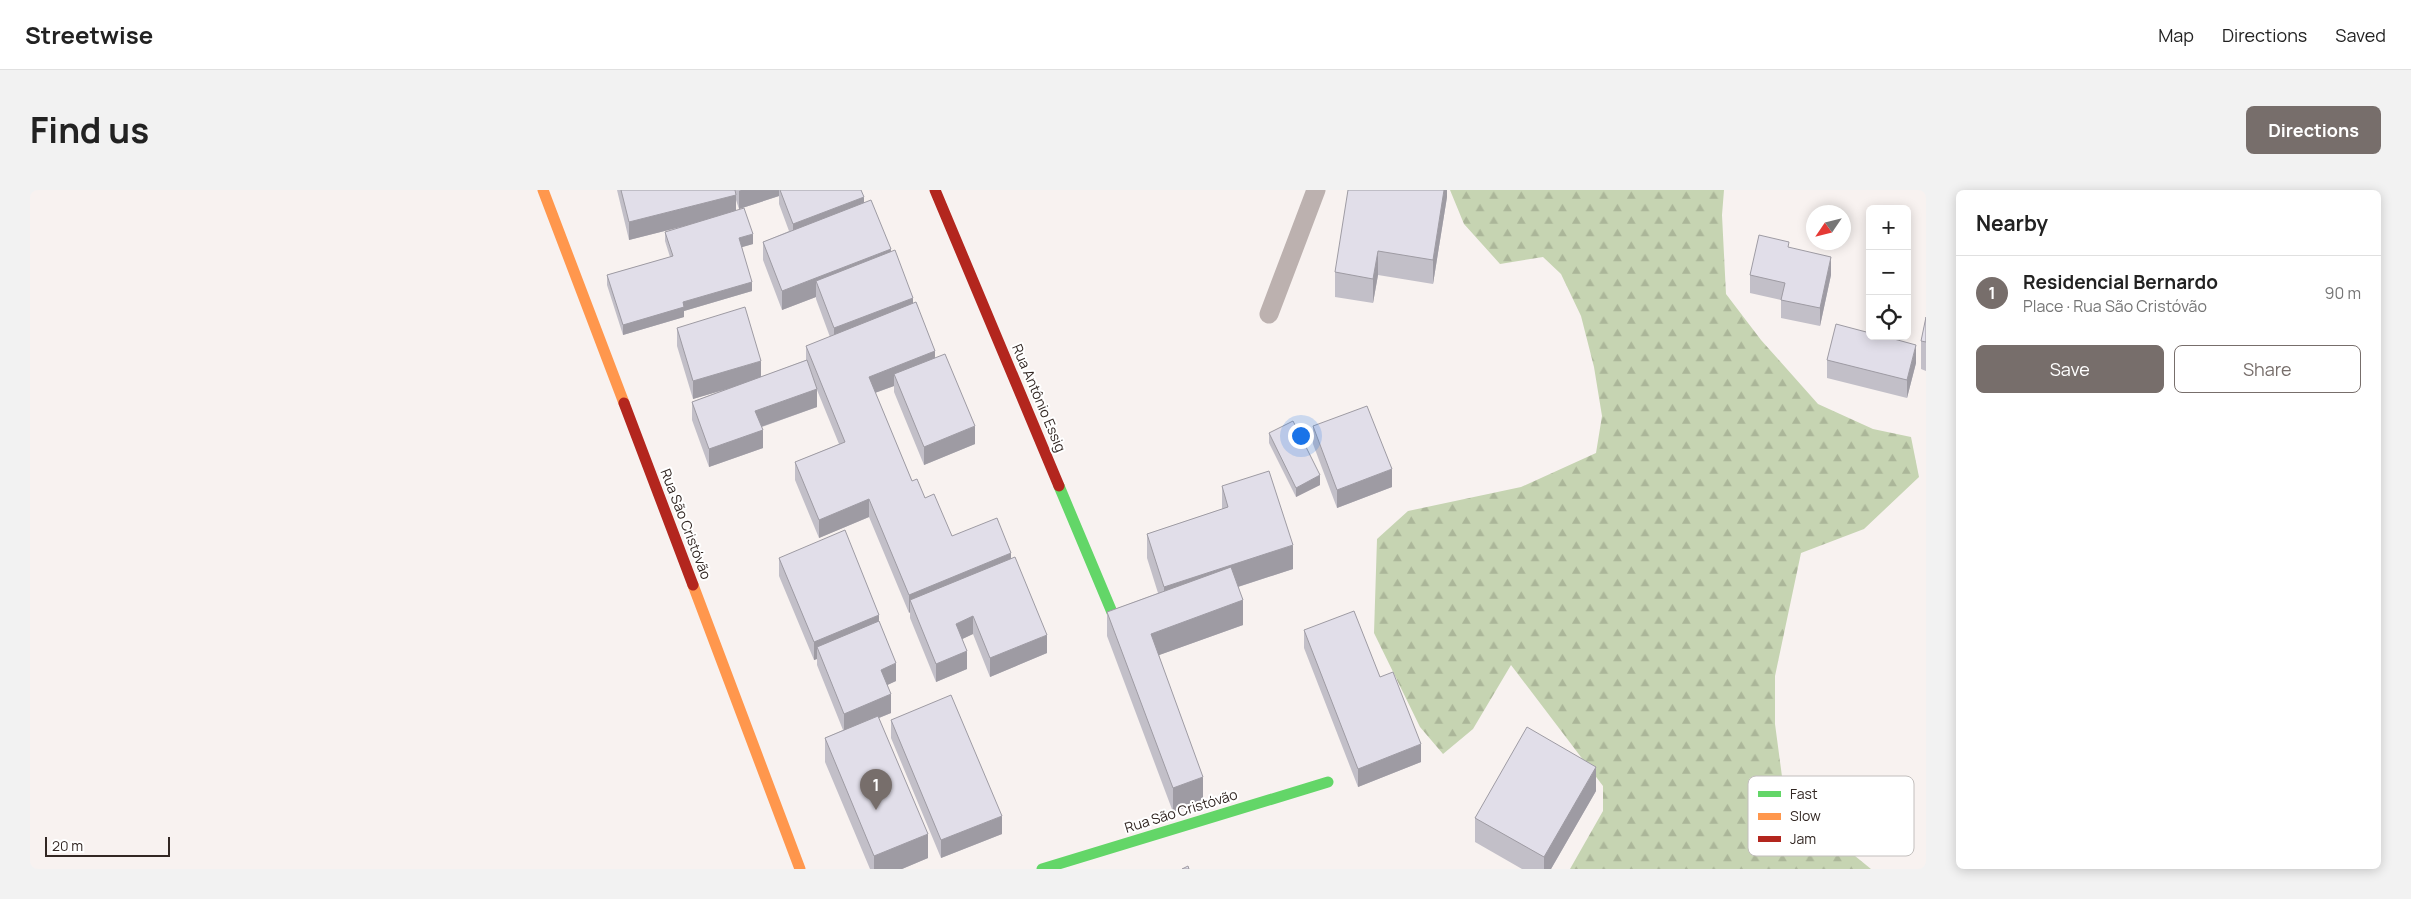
<!DOCTYPE html>
<meta charset="utf-8">
<style>
body{margin:0;font-family:Manrope,sans-serif;background:#f2f2f2;color:#222}
.controls{position:absolute;right:15px;top:15px;display:grid;overflow:hidden;border-radius:8px;box-shadow:0 2px 12px #0003}
.controls button{width:45px;height:45px;display:grid;place-items:center;padding:0;border:0;border-bottom:1px solid #e0e0e0;background:#fff;color:#222;font:25px sans-serif}
.compass{position:absolute;left:1776px;top:15px;width:45px;height:45px;border-radius:50%;background:#fff;box-shadow:0 2px 12px #0003;rotate:235deg}
.scale{position:absolute;left:15px;bottom:12px;width:125px;box-sizing:border-box;padding-left:5px;border:2px solid #322723;border-top:0;font-size:14px;line-height:18px;white-space:nowrap;color:#322723;-webkit-text-stroke:4px #fff;paint-order:stroke}
.you{position:absolute;left:1270px;top:245px;width:18px;height:18px;margin:-12px;border:4px solid #fff;border-radius:50%;background:#1a73e8;box-shadow:0 0 0 8px #1a73e833}
.badge{display:grid;place-items:center;width:32px;height:32px;border-radius:50%;background:#776e6b;color:#fff;font-size:16px;font-weight:700}
.pin{position:absolute;translate:-50% -41px;filter:drop-shadow(0 1px 2px #0008)}
.pin::after{content:'';position:absolute;top:26px;width:18px;height:15px;background:inherit;clip-path:polygon(0 0,100% 0,50% 100%)}
.list{margin:0;padding:0;list-style:none}
h2{display:flex;justify-content:space-between;align-items:center;height:65px;margin:0;padding:0 20px;font-size:21px}
h2 small{font-size:16px;font-weight:400;color:#767676}
.list li{display:grid;grid-template-columns:32px 1fr auto;gap:15px;align-items:center;box-sizing:border-box;height:75px;padding:0 20px;border-top:1px solid #e0e0e0}
.list b{display:block;font-size:19px;white-space:nowrap}
.list p{margin:0;font-size:16px;white-space:nowrap;color:#767676}
.list em{font-size:16px;font-style:normal;color:#767676}
.actions{display:flex;gap:10px;padding:15px 20px}
.actions a{flex:1;padding:11px 0;border:1px solid #776e6b;border-radius:8px;text-align:center;font-size:18px;color:#776e6b}
.actions .main{background:#776e6b;color:#fff}
.icon{flex:none;width:28px;height:28px;fill:none;stroke:currentColor;stroke-width:2;stroke-linecap:round;stroke-linejoin:round}
.map{position:relative;flex:none;width:1896px;height:679px;overflow:hidden;border-radius:8px}
header{display:flex;align-items:center;gap:30px;box-sizing:border-box;height:70px;padding:0 25px;background:#fff;border-bottom:1px solid #e0e0e0}
header strong{font-size:24px}
nav{display:flex;gap:28px;margin-inline-start:auto;font-size:18px}
.intro{display:flex;align-items:center;justify-content:space-between;box-sizing:border-box;height:120px;padding:0 30px}
h1{margin:0;font-size:35px}
.button{padding:12px 22px;border-radius:8px;background:#776e6b;color:#fff;font-size:18px;font-weight:700}
main{display:flex;gap:30px;padding:0 30px}
aside{flex:1;background:#fff;border-radius:8px;box-shadow:0 2px 12px #0003}
.map>svg:first-child{display:block}
.forest{fill:url(#forest-firs)}
.lines{fill:none;stroke-linecap:round;stroke-linejoin:round}
.lane{stroke:#bcb1af;stroke-width:19}
.fast{stroke:#63d668;stroke-width:11}
.slow{stroke:#ff974d;stroke-width:11}
.jam{stroke:#b3261e;stroke-width:11}
.wall{fill:#c2bfc8}
.shaded-wall{fill:#9e9ba3}
.building{fill:#e1dee9;stroke:#9e9ba3}
.labels{text-anchor:middle;stroke-width:4;stroke-linejoin:round;paint-order:stroke}
.street-label{font-size:14px;fill:#322723;stroke:#fff}
.key{fill:#fff;stroke:#c2bebd;stroke-width:1}
.key-label{font-size:14px;fill:#322723}
</style>
<header>
<strong>Streetwise</strong>
<nav><a>Map</a><a>Directions</a><a>Saved</a></nav>
</header>
<div class="intro"><h1>Find us</h1><a class="button">Directions</a></div>
<main>
<div class="map">
<svg width="1896" height="679" viewBox="0 0 1896 679">
<defs>
<pattern id="forest-firs" width="22" height="20" patternUnits="userSpaceOnUse" patternTransform="scale(1.25)"><rect width="22" height="20" fill="#c6d4b2"/><path d="M5 1l3.5 6h-7zM16 11l3.5 6h-7z" fill="#abb699"/></pattern>
</defs>
<rect width="100%" height="100%" fill="#f8f2f0"/>
<path class="forest" d="M1420 0H1694L1692 25 1696 104 1731 150 1788 214 1843 239 1881 247 1889 287 1834 339 1771 363 1745 486V534L1753 594 1787 635 1841 679H1540L1573 621V596L1481 475 1443 539 1413 564 1390 537 1344 443 1347 349 1378 321 1491 297 1566 263 1572 226 1564 177 1551 126 1531 84 1513 67 1470 74 1434 34Z"/>
<g class="lines">
<path class="lane" d="M1239 124 1286 0"/>
<path class="fast" d="M1029 296 1084 427
M1012 679 1298 592"/>
<path class="slow" d="M513 0 594 213
M663 395 770 679"/>
<path class="jam" d="M905 0 1029 296
M594 213 663 395"/>
</g>
<path class="wall" d="M587 0H831L834 13 861 62 883 114 905 168 945 254 894 275 864 202V196L845 203 882 291 895 308 922 346 981 369 1017 463 960 487 943 444 932 449 937 479 906 492 880 428V422L879 423 839 327 789 348 765 290V272L809 254 787 200V217L732 237 733 258 679 277 662 230V212L693 200 663 209 647 156V138L731 187 776 170V156L800 147 786 109V107L752 120 733 70V52L759 41 749 14V6L709 19 706 10V21L723 54 712 57 722 101 654 121V127L593 145 577 95V85L640 67 635 51V42L654 36 599 50Z
M1417 0V7L1403 94 1348 85 1343 113 1305 107V82Z
M1759 57 1801 85 1790 136 1751 128V110L1720 103V85Z
M1896 127V181L1891 179V151Z
M1797 170 1886 173 1877 208 1797 188Z
M1283 236 1362 297 1307 318 1283 254Z
M1239 243 1290 295 1266 307 1239 253Z
M1192 296 1263 379 1208 397 1213 435 1129 465 1173 611 1143 622 1077 446V422L1128 403 1117 368V344L1192 319Z
M749 368 849 433 866 491 857 495 861 523 849 528 898 668 872 679H840L795 572V548L813 540 787 475V469L784 470 749 386Z
M1274 440 1391 572 1328 597 1274 458Z
M861 530 972 644 911 668 861 548Z
M1566 601 1521 679H1492L1445 652V628Z"/>
<path class="shaded-wall" d="M711 0H749V6L709 19V1Z
M1414 0H1417V7L1403 94V70Z
M706 5V23L599 50V32Z
M834 7V25L763 52V34Z
M723 44V54L709 58V48Z
M861 59V77L786 91V107L752 120V101Z
M1348 61V85L1343 113V89Z
M1801 67V85L1790 136V118Z
M722 92V101L654 121V127L593 145V135L653 112Z
M883 108V126L804 156V138Z
M1886 155V173L1877 208V190Z
M905 161V179L864 184V196L839 205V187Z
M731 171V189L663 209V191Z
M787 199V217L725 239V221Z
M945 236V254L894 275V257Z
M733 240V258L679 277V259Z
M1362 279V297L1307 318V300Z
M1290 285V295L1266 307V298Z
M839 309V327L789 348V330Z
M1263 355V379L1134 421V397Z
M981 363V381L880 410V422L879 423V405Z
M1213 410V435L1121 468V444Z
M849 425V443L787 457V469L784 470V452Z
M943 426V444L926 452V434Z
M1017 445V463L960 487V468Z
M937 461V479L906 492V474Z
M866 473V491L851 498V480Z
M861 504V523L814 542V524Z
M1391 554V572L1328 597V579Z
M1566 577V601L1521 679H1514V667Z
M1173 587V611L1143 622V598Z
M972 626V644L911 668V650Z
M898 644V668L872 679H844V666Z"/>
<path class="building" d="M591 0H705L706 5 599 32Z
M750 0H831L834 7 763 34Z
M1318 0H1414L1403 70 1348 61 1343 89 1305 82Z
M841 10 861 59 752 101 733 52Z
M714 18 723 44 709 48 722 92 653 112 654 117 593 135 577 85 643 66 635 42Z
M1729 45 1759 52 1758 57 1801 67 1790 118 1751 110 1755 93 1720 85Z
M865 60 883 108 804 138 786 91Z
M886 112 905 161 839 187 882 291 887 289 895 308 904 304 922 346 967 328 981 363 879 405 839 309 789 330 765 272 815 252 776 156Z
M715 117 731 171 663 191 647 138Z
M1896 127V152L1891 151Z
M1806 134 1840 143V146H1853L1886 155 1877 190 1797 170Z
M915 164 945 236 894 257 864 184Z
M777 170 787 199 725 221 733 240 679 259 662 212Z
M1337 216 1362 279 1307 300 1283 236Z
M1263 231 1290 285 1266 298 1239 243Z
M1239 281 1263 355 1134 397 1117 344 1198 317 1192 296Z
M815 340 849 425 784 452 749 368Z
M985 367 1017 445 960 468 943 426 926 434 937 461 906 474 880 410Z
M1201 377 1213 410 1121 444 1173 587 1143 598 1077 422Z
M1324 421 1350 487 1363 482 1391 554 1328 579 1274 440Z
M849 431 866 473 851 480 861 504 814 524 787 457Z
M921 505 972 626 911 650 861 530Z
M848 526 898 644 844 666 795 548Z
M1497 537 1566 577 1514 667 1445 628Z
M1158 676 1159 679H1152Z"/>
<g class="labels">
<g class="street-label">
<text transform="translate(1009 208) rotate(67)" y="5">Rua Antônio Essig</text>
<text transform="translate(656 334) rotate(69)" y="5">Rua São Cristóvão</text>
<text transform="translate(1151 621) rotate(-17)" y="5">Rua São Cristóvão</text>
</g>
</g>
<rect x="1718" y="586" width="166" height="80" rx="8" class="key"/>
<rect x="1728" y="601" width="23" height="6" fill="#63d668"/>
<rect x="1728" y="623" width="23" height="7" fill="#ff974d"/>
<rect x="1728" y="646" width="23" height="6" fill="#b3261e"/>
<g class="key-label">
<text x="1760" y="609">Fast</text>
<text x="1760" y="631">Slow</text>
<text x="1760" y="654">Jam</text>
</g>
</svg>
<div class="controls">
<button>+</button>
<button>−</button>
<button><svg class="icon" aria-label="locate" viewBox="0 0 24 24"><circle cx="12" cy="12" r="6"/><path d="M12 2v4M12 18v4M2 12h4M18 12h4"/></svg></button>
</div>
<svg class="compass" viewBox="-18 -18 36 36"><path d="M0-13l5 13h-10z" fill="#e53935"/><path d="M0 13l5-13h-10z" fill="#767676"/></svg>
<div class="scale">20 m</div>
<div class="you"></div>
<div class="pin badge" style="left:846px;top:620px">1</div>
</div>
<aside>
<h2>Nearby<small></small></h2>
<ul class="list">
<li><span class="badge">1</span><div><b>Residencial Bernardo</b><p>Place · Rua São Cristóvão</p></div><em>90 m</em></li>
</ul>
<div class="actions"><a class="main">Save</a><a>Share</a></div>
</aside>
</main>
